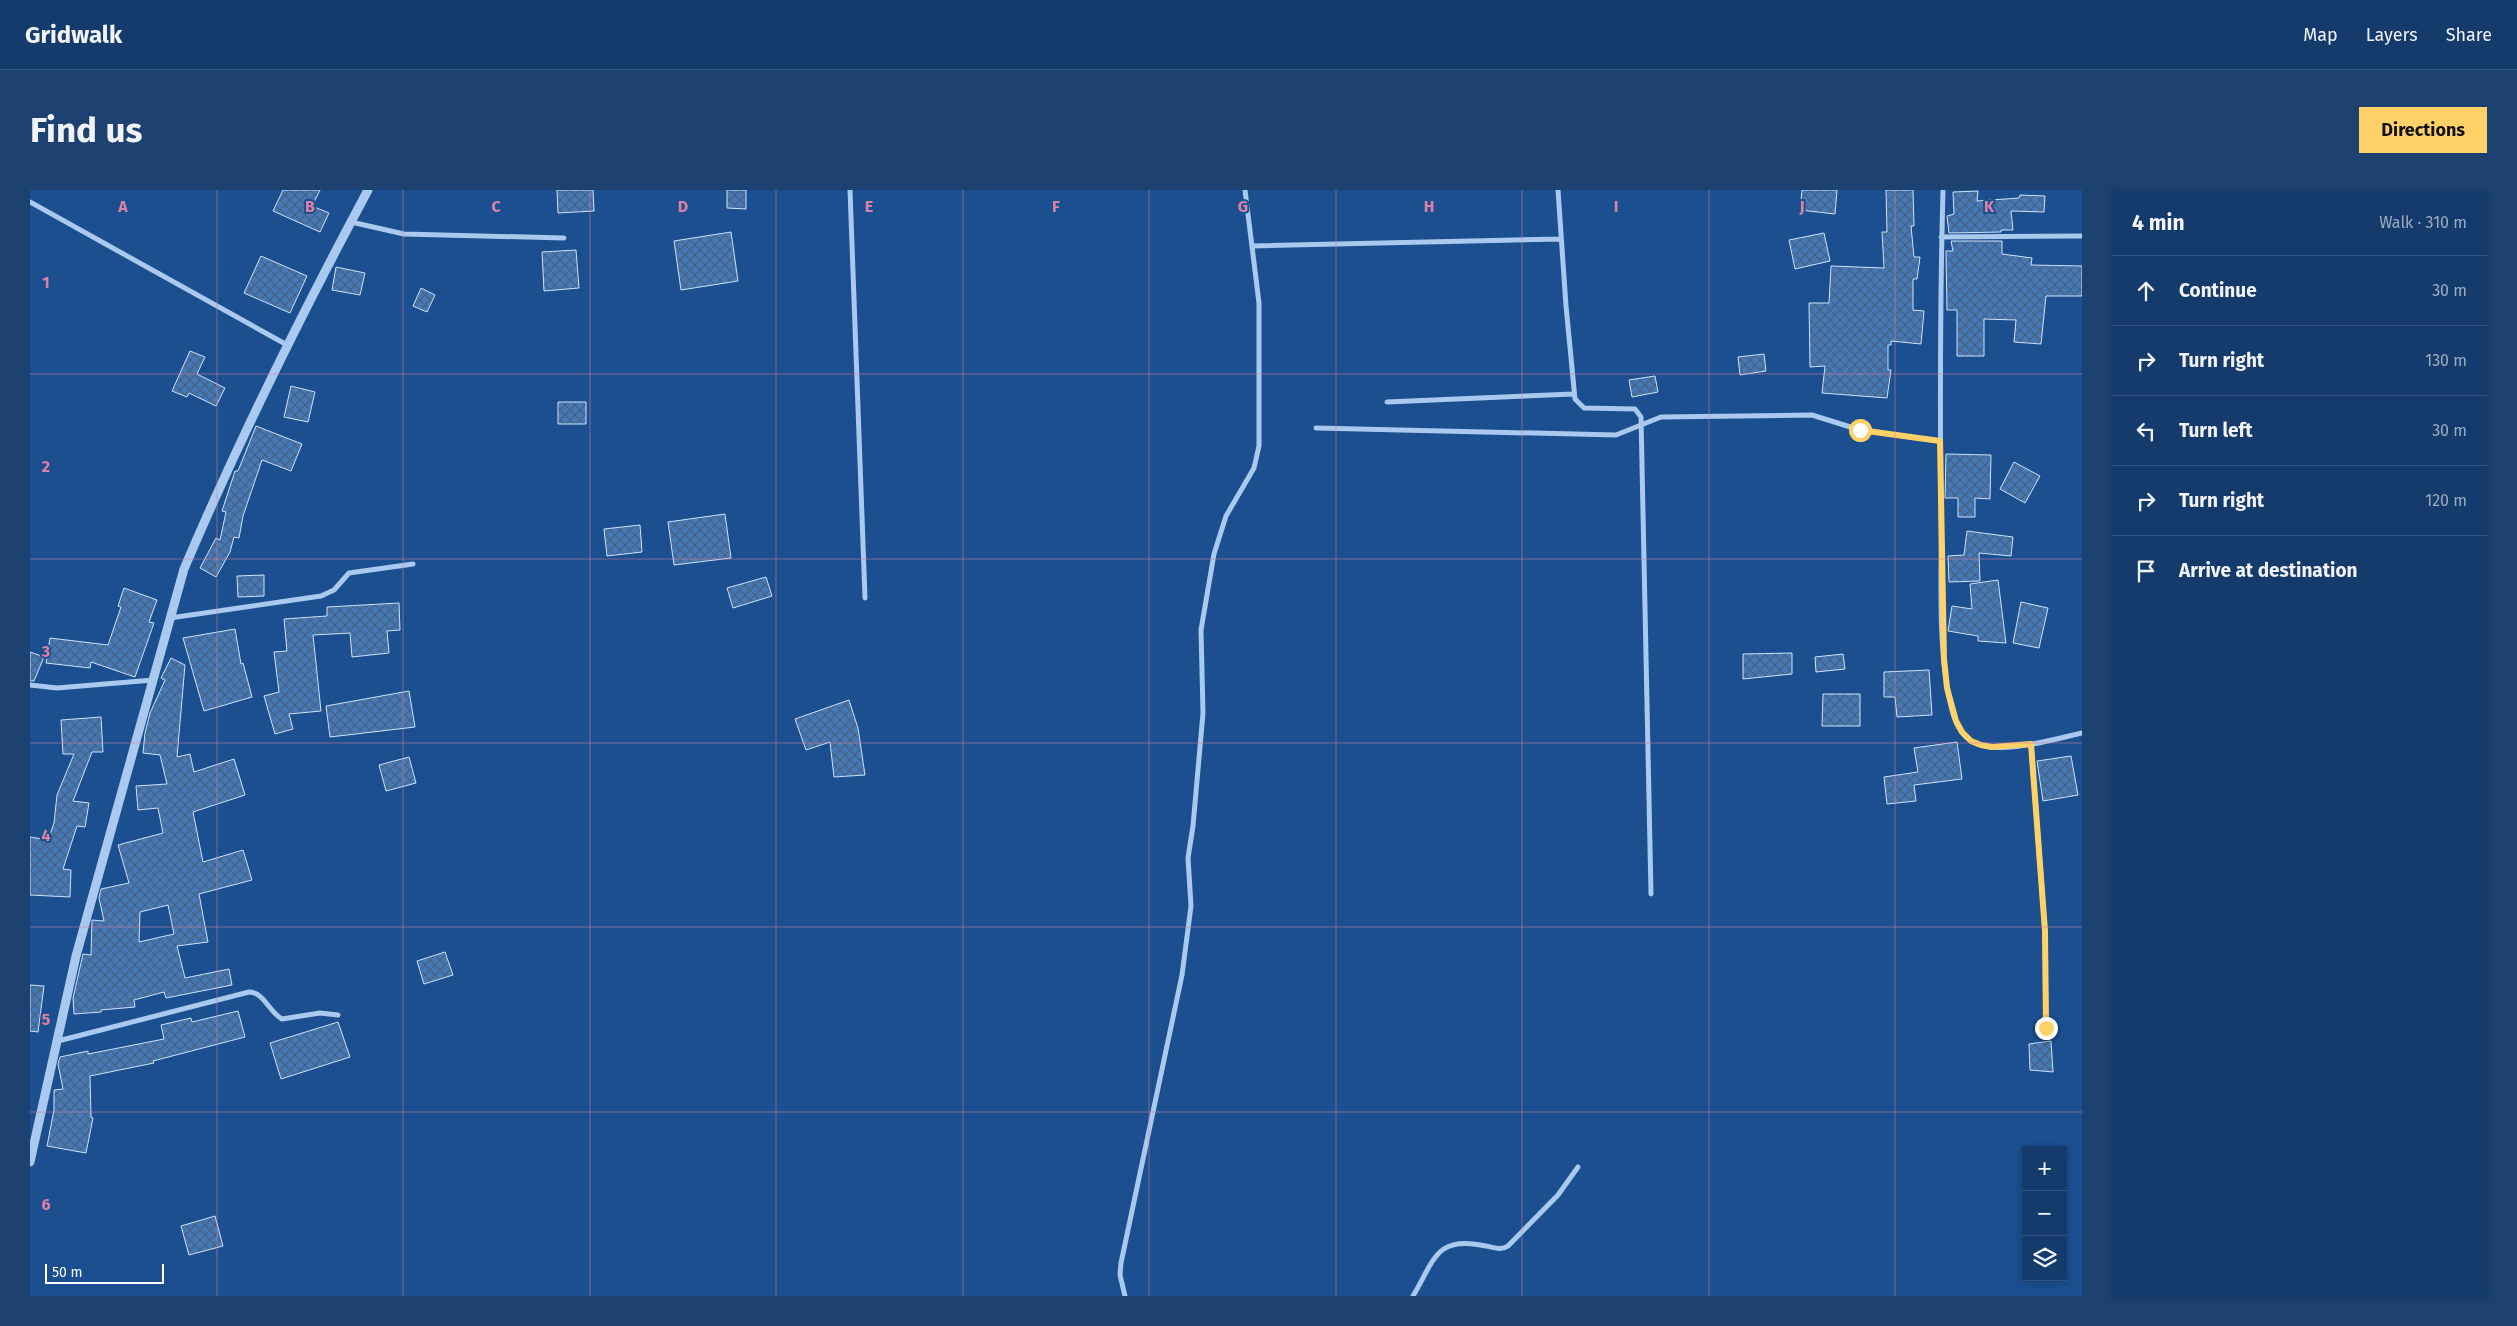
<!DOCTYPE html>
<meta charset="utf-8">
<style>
body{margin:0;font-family:"Fira Sans",sans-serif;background:#1d4271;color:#f1f3f6}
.controls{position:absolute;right:15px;bottom:15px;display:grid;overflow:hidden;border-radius:0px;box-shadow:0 2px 8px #0003}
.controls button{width:45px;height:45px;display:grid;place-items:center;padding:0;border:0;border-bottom:1px solid #33557e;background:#143b6b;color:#f1f3f6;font:25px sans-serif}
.scale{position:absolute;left:15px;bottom:12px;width:119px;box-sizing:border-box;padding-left:5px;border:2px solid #fff;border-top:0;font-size:14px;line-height:18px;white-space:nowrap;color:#fff;-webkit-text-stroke:4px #1b4f8f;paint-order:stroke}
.stop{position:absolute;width:15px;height:15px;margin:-11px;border:4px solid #ffd166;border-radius:50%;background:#fff}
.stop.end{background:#ffd166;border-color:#fff;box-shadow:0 1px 5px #0008}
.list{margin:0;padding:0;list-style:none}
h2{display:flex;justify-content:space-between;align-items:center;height:65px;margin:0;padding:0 20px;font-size:21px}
h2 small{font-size:16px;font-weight:400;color:#9dadc1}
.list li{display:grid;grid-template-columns:32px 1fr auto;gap:15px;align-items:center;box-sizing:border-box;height:70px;padding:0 20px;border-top:1px solid #33557e}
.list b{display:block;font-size:19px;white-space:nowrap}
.list em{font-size:16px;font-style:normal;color:#9dadc1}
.icon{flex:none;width:28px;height:28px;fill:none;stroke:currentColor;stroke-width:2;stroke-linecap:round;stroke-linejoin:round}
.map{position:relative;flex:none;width:2052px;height:1106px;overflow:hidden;border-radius:0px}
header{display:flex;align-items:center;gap:30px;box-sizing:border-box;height:70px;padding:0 25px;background:#143b6b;border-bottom:1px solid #33557e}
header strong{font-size:24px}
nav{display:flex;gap:28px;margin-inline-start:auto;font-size:18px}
.intro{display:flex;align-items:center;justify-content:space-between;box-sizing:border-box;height:120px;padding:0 30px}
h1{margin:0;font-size:35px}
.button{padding:12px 22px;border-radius:0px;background:#ffd166;color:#111;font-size:18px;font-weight:700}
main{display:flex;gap:30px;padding:0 30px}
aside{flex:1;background:#143b6b;border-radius:0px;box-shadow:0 2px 8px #0003}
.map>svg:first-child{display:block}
.building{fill:url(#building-cross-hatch);stroke:#cfe3fa;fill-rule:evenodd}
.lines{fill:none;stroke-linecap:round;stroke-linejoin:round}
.minor{stroke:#a9c9ee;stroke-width:5}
.tertiary{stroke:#a9c9ee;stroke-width:9}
.route{stroke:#ffd166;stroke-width:6}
.grid{fill:none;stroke:#dd80a5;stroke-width:1;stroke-opacity:0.55}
.grid-label{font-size:16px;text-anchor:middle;font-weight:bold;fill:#dd80a5;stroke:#1b4f8f;stroke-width:4;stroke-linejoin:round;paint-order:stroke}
</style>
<header>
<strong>Gridwalk</strong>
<nav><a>Map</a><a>Layers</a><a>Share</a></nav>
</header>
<div class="intro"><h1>Find us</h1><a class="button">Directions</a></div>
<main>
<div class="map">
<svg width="2052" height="1106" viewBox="0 0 2052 1106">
<defs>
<pattern id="building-cross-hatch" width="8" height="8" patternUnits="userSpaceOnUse" patternTransform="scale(1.25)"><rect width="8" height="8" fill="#4478b7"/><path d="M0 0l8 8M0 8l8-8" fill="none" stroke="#486282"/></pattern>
</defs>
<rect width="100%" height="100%" fill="#1b4f8f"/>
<path class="building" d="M253 0H290L282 16 299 23 290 42 243 21Z
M527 0H563L564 21 528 23Z
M697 0H716V19L697 18Z
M1772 0H1807L1805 24 1770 20Z
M1856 0H1883L1884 36H1881L1884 67H1890L1887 89H1883V120L1894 121 1891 154 1861 151V155H1858V180H1861L1857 208 1792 203 1795 176 1780 177 1779 113H1799L1801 76 1854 78 1852 42H1857Z
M1948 1 1947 11 1989 8 1990 5 2015 6 2014 22 1981 21 1983 40H1971V42L1919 43 1917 26 1924 24 1923 2Z
M701 42 708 91 651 100 644 51Z
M1794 43 1800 71 1765 79 1759 50Z
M1921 51H1972V64L2002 68 2001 75 2052 76V106H2016L2011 154 1984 152 1986 130 1954 129V166H1927V120H1917L1916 61H1923Z
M546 60 549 98 514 101 512 62Z
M231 66 277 86 260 123 214 103Z
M306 77 335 83 330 105 302 100Z
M391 98 405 105 397 122 383 116Z
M160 161 175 167 167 184 195 198 186 216 159 203 157 207 142 201Z
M1734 164 1736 181 1710 185 1708 167Z
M1625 186 1628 202 1602 207 1599 190Z
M261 196 285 202 278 232 254 227Z
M528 212H556V234H528Z
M226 236 272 254 261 281 232 270 213 326 209 348 204 347 200 362 186 387 170 378 186 348 190 350 196 322 192 321 205 281H208Z
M1916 264 1961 265 1960 309 1945 308V327H1928V308H1915Z
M1984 272 2010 286 1995 313 1970 299Z
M695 324 701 368 644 375 638 332Z
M610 335 612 362 577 366 574 339Z
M1937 341 1983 347 1981 366 1949 363 1950 391 1919 392 1918 366 1934 365Z
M234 385V406L208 407 207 386Z
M736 387 742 406 703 418 697 398Z
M1968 390 1976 453 1948 451V446L1918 441 1922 416 1942 419 1940 394Z
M94 398 127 410 119 432 124 433 105 487 61 472 60 478 16 473 20 448 78 455 91 417 88 416Z
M1991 412 2018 418 2009 458 1983 453Z
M369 413 370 440 357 441 359 463 322 467 320 443 283 445 291 521 259 524 263 539 245 544 234 506 249 502 244 462 257 461 254 429 297 426V417Z
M205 439 211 474 213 473 222 507 174 521 153 448Z
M0 462 14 467 4 491H0Z
M1762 463V484L1713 489V464Z
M1813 464 1815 479 1786 482 1785 467Z
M141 468 155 475 147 567 160 564 164 582 204 569 215 605 163 622 173 672 213 660 222 690 169 704 178 752 147 756 155 788 199 779 202 795 136 808 134 802 104 810 105 817 71 820V822L44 824 43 808 53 764 61 765 62 730 74 731 69 708 71 699 99 693 88 655 133 643 128 618 108 620 106 596 137 594 130 565 113 563 115 543 120 523 135 490 131 488ZM138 715 144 744 109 752 110 722Z
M1899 480 1902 525 1867 527 1865 507H1854V482Z
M379 501 385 537 300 547 296 516Z
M1793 504H1830V536H1792Z
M819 510 828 538 835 585 804 587 800 552 776 560 765 529Z
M71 527 73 562H62L43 611 59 613 55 637 47 636 33 679 41 680 40 707 0 705V647L18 650 24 633 27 605 44 564H33L31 530Z
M1927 552 1932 589 1884 595 1886 611 1857 614 1854 587 1888 582 1884 558Z
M2041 566 2048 605 2013 611 2007 571Z
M379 567 386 593 356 601 349 575Z
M415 762 423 785 394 794 387 771Z
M0 795 14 796 8 842 0 841Z
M208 821 215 847 123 871 124 873 60 886 61 927 63 928 56 963 17 956 24 920V900L33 899 28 874 30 867 58 861V864L134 849 131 835 161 828 162 832Z
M308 832 320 867 251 889 240 853Z
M2021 851 2023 882 2000 880 1999 854Z
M185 1026 193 1056 159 1065 151 1036Z"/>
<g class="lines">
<path class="minor" d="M820 0 835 408
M1528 0 1536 116 1545 209 1554 218 1605 219 1611 227 1621 704
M1913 0C1910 109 1910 217 1911 326 1912 382 1908 441 1917 496 1920 514 1924 540 1941 551 1965 567 2025 549 2052 543
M0 12 259 156
M321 32 374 44 534 48
M1911 47 2052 46
M1222 56 1531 49
M1357 212 1543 204
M1286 238 1586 245 1631 227 1782 225 1830 240 1910 251
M140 428 291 406 304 400 319 383 383 374
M0 495 27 498 123 490
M2001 554 2015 741 2016 838
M28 851 219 802C234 802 239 822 252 829L290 823 308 825
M1095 1106 1090 1085 1091 1073 1152 785 1161 716 1158 668 1163 636 1173 523 1171 440 1184 364 1196 326 1224 278 1229 256V113L1215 0
M1383 1106C1405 1069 1406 1045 1456 1056 1463 1057 1471 1061 1478 1056L1528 1005 1548 977"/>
<path class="tertiary" d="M0 972 46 766 154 379C209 250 272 123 338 0"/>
</g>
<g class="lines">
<path class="route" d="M1830 240 1910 251 1914 469 1917 498 1926 531 1932 542 1941 551 1951 555 1962 557 2001 554 2015 741 2016 838"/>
</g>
<path class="grid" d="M187 0V1106M373 0V1106M560 0V1106M746 0V1106M933 0V1106M1119 0V1106M1306 0V1106M1492 0V1106M1679 0V1106M1865 0V1106M0 184H2052M0 369H2052M0 553H2052M0 737H2052M0 922H2052"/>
<g class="grid-label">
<text x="93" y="22">A</text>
<text x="280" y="22">B</text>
<text x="466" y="22">C</text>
<text x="653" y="22">D</text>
<text x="839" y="22">E</text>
<text x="1026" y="22">F</text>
<text x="1213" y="22">G</text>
<text x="1399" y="22">H</text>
<text x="1586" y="22">I</text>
<text x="1772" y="22">J</text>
<text x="1959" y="22">K</text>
<text x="16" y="98">1</text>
<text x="16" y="282">2</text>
<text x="16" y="467">3</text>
<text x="16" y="651">4</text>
<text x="16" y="835">5</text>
<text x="16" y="1020">6</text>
</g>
</svg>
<div class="controls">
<button>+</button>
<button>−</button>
<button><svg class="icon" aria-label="layers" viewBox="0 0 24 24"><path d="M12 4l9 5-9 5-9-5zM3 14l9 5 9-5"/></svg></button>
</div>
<div class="scale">50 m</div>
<div class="stop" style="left:1830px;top:240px"></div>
<div class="stop end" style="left:2016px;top:838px"></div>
</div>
<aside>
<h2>4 min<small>Walk · 310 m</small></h2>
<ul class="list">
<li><svg class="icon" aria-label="ahead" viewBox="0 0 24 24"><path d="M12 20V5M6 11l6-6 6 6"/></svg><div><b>Continue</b></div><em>30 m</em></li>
<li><svg class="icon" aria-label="right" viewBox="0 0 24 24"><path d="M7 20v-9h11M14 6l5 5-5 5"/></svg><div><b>Turn right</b></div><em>130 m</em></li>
<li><svg class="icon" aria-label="left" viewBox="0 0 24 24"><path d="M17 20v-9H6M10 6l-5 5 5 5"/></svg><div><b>Turn left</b></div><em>30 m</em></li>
<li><svg class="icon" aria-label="right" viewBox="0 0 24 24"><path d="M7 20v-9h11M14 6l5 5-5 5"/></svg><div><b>Turn right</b></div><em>120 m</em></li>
<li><svg class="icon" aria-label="arrive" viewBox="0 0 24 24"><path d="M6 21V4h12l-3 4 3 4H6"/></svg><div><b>Arrive at destination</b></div></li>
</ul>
</aside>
</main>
